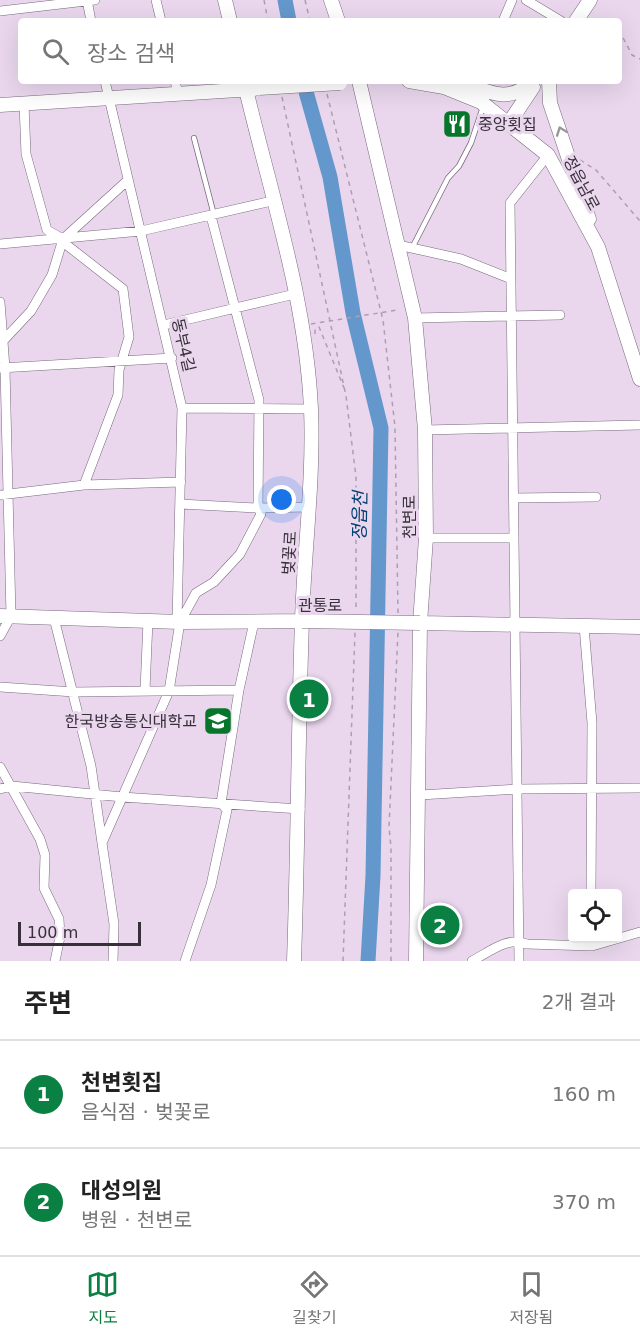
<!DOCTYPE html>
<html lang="ko">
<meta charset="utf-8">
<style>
body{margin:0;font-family:"DejaVu Sans","Noto Sans KR",sans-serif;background:#f6f6f6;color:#222}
.controls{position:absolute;right:18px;bottom:18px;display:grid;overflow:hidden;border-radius:6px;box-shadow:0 6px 24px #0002}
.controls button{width:54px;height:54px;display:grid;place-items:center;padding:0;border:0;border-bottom:2px solid #e0e0e0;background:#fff;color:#222;font:30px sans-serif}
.scale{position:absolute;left:18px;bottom:15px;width:123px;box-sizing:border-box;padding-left:6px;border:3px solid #373039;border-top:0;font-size:16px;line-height:21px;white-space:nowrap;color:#373039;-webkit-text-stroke:4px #ead7ee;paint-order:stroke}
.you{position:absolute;left:282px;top:500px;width:21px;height:21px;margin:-15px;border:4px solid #fff;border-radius:50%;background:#1a73e8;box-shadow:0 0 0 9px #1a73e833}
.badge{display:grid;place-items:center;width:39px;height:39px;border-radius:50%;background:#0b8043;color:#fff;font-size:20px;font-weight:700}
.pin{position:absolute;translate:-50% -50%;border:3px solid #fff;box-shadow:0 2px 6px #0006}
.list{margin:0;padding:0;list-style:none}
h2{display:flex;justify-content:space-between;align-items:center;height:78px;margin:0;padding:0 24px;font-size:26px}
h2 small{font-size:20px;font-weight:400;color:#767676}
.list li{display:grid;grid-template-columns:39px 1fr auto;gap:18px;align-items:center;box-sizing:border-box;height:108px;padding:0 24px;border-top:2px solid #e0e0e0}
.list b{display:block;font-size:22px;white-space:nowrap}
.list p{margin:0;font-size:20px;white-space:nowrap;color:#767676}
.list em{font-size:20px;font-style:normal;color:#767676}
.icon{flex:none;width:33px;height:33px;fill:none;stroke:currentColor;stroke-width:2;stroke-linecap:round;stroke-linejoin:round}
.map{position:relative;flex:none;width:640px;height:961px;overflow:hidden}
.search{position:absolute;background:#fff;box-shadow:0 6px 24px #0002;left:18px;right:18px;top:18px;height:66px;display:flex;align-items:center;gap:15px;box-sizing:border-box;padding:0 21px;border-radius:6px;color:#767676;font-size:22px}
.sheet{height:294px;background:#fff}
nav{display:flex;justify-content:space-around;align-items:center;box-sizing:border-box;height:84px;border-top:2px solid #e0e0e0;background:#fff;font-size:16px;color:#767676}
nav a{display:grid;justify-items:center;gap:3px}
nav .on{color:#0b8043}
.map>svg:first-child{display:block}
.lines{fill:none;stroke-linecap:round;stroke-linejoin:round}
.river{stroke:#6498cd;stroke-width:15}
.lane-casing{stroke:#79697d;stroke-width:6}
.street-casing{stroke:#79697d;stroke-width:10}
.secondary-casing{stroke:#79697d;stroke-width:15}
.path{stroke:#ad9eb0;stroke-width:1.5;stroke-dasharray:4.5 4.5;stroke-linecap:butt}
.lane{stroke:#fff;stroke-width:4.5}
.street{stroke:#fff;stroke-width:9}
.secondary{stroke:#fff;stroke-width:14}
.secondary-bridge-casing{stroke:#79697d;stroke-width:15;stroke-linecap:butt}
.path-bridge{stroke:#ad9eb0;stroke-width:1.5;stroke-dasharray:4.5 4.5;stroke-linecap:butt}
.secondary-bridge{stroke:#fff;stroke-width:14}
.oneway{stroke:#9b989c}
.labels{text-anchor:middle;stroke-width:6;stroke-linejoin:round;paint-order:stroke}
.poi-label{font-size:16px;fill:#373039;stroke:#ead7ee;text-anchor:start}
.street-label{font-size:16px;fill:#373039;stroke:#ead7ee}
.water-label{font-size:18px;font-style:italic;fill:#044172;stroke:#ead7ee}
</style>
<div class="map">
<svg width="640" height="961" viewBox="0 0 640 961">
<rect width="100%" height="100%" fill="#ead7ee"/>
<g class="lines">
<path class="river" d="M285 0 289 21
M303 81 330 177 353 313 381 428 373 876 368 961"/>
<g class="lane-casing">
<path id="lane" d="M194 138 214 215
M412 248 448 178 459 166 471 143 483 107"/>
</g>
<g class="street-casing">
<path id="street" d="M87 0 91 21
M156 0 161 21
M526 0 561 21
M0 11 95 0
M503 21 512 0
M105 81 182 408 177 621
M175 81 178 94
M24 104 26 154 47 230 63 239 68 246 123 289 129 337 119 370 118 395 84 485
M63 239 128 180
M0 244 141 231 276 200
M398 245 461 259 509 278
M0 302 5 368 11 616 0 636
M415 318 560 315
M164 325 295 294
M2 342 31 311 52 275 63 239
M0 368 172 358
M182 408 311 409
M425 430 640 425
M0 495 84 485 181 482
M514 498 596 497
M180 504 258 508 259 400 211 216
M426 538H513
M54 618 91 766 102 843
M584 626 592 723 591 894
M0 687 74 692 239 690
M145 690 148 621
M0 767 40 839 45 855 44 888 59 919 60 937 55 961
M0 789 12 786 122 797 300 809
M420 795 518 789 640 788
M113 961 114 924 102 843 169 691 180 622 196 593 214 582 240 554 261 514 258 508 308 507
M185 961 211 885 227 810 221 803 239 690 254 622
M472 961C489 952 508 936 527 944L592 946 640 932
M519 961 510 203 548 155"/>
</g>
<g class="secondary-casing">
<path id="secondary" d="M225 0 230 21
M331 0 338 21
M576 21 590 0
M244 81C269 189 306 297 311 409 314 479 304 551 302 621 298 735 298 848 294 961
M359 81 415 318 425 430 426 538 420 623 416 961
M409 81 444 87 481 102 548 155 598 247 640 379
M457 81C486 90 508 106 532 81
M549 81 550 103 589 219
M0 105 254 89
M509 123 533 87
M0 616 180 622 302 621
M420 623 640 627"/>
</g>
<path class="path" d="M264 0 268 21
M305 0 310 21
M619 30 632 55 640 59
M327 94 383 320 395 427 398 613
M282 97 346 396 356 477V609
M580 160 596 170 640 221
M315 334V329L319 327 344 388
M343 961 355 632
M391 961V847L389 827 398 632"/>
<use href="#lane" class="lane"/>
<use href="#street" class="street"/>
<use href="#secondary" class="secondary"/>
<g class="secondary-bridge-casing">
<path id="secondary-bridge" d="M259 88 340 83
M302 621 420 623"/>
</g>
<path class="path-bridge" d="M311 324 397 310"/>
<use href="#secondary-bridge" class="secondary-bridge"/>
</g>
<defs><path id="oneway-chevron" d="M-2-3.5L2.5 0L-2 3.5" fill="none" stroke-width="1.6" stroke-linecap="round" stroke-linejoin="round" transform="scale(1.5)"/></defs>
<use class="oneway" href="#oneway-chevron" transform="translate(561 131) rotate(-110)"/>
<defs>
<g id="restaurant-square" transform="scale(1.5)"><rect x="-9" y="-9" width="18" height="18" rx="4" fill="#07762a" stroke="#ead7ee"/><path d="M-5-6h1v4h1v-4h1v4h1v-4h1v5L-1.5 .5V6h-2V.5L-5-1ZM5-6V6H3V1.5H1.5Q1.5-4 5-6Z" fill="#fff"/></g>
<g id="university-square" transform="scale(1.5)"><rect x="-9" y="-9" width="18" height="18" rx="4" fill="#07762a" stroke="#ead7ee"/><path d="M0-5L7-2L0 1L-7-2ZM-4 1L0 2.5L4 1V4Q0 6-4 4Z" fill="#fff"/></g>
</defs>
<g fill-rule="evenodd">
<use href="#restaurant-square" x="457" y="124"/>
<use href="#university-square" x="218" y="721"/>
</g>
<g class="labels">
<g class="poi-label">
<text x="478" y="130">중앙횟집</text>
<text x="197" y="727" text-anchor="end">한국방송통신대학교</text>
</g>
<g class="street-label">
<text transform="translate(582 183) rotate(62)" y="6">정읍남로</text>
<text transform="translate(184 345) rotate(77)" y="6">동부4길</text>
<text transform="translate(409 517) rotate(-90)" y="6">천변로</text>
<text transform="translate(289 553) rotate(-87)" y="6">벚꽃로</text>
<text x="320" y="611">관통로</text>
</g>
<g class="water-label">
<text transform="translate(360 516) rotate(-89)" y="6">정읍천</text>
</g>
</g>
</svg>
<div class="controls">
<button><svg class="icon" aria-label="locate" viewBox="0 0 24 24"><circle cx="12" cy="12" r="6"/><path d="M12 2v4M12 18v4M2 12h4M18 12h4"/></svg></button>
</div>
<div class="scale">100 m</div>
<div class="you"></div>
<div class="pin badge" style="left:309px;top:699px">1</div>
<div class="pin badge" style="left:440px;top:925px">2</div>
<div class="search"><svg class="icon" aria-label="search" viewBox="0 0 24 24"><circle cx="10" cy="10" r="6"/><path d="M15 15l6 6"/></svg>장소 검색</div>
</div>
<section class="sheet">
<h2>주변<small>2개 결과</small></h2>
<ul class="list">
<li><span class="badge">1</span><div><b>천변횟집</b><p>음식점 · 벚꽃로</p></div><em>160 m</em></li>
<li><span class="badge">2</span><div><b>대성의원</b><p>병원 · 천변로</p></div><em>370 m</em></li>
</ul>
</section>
<nav>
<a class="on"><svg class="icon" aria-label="map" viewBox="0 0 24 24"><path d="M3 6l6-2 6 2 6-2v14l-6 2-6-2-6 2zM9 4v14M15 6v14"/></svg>지도</a>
<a><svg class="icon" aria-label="directions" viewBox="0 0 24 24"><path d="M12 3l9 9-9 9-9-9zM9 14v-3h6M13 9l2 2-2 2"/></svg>길찾기</a>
<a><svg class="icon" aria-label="saved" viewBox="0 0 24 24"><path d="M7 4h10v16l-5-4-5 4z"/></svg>저장됨</a>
</nav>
